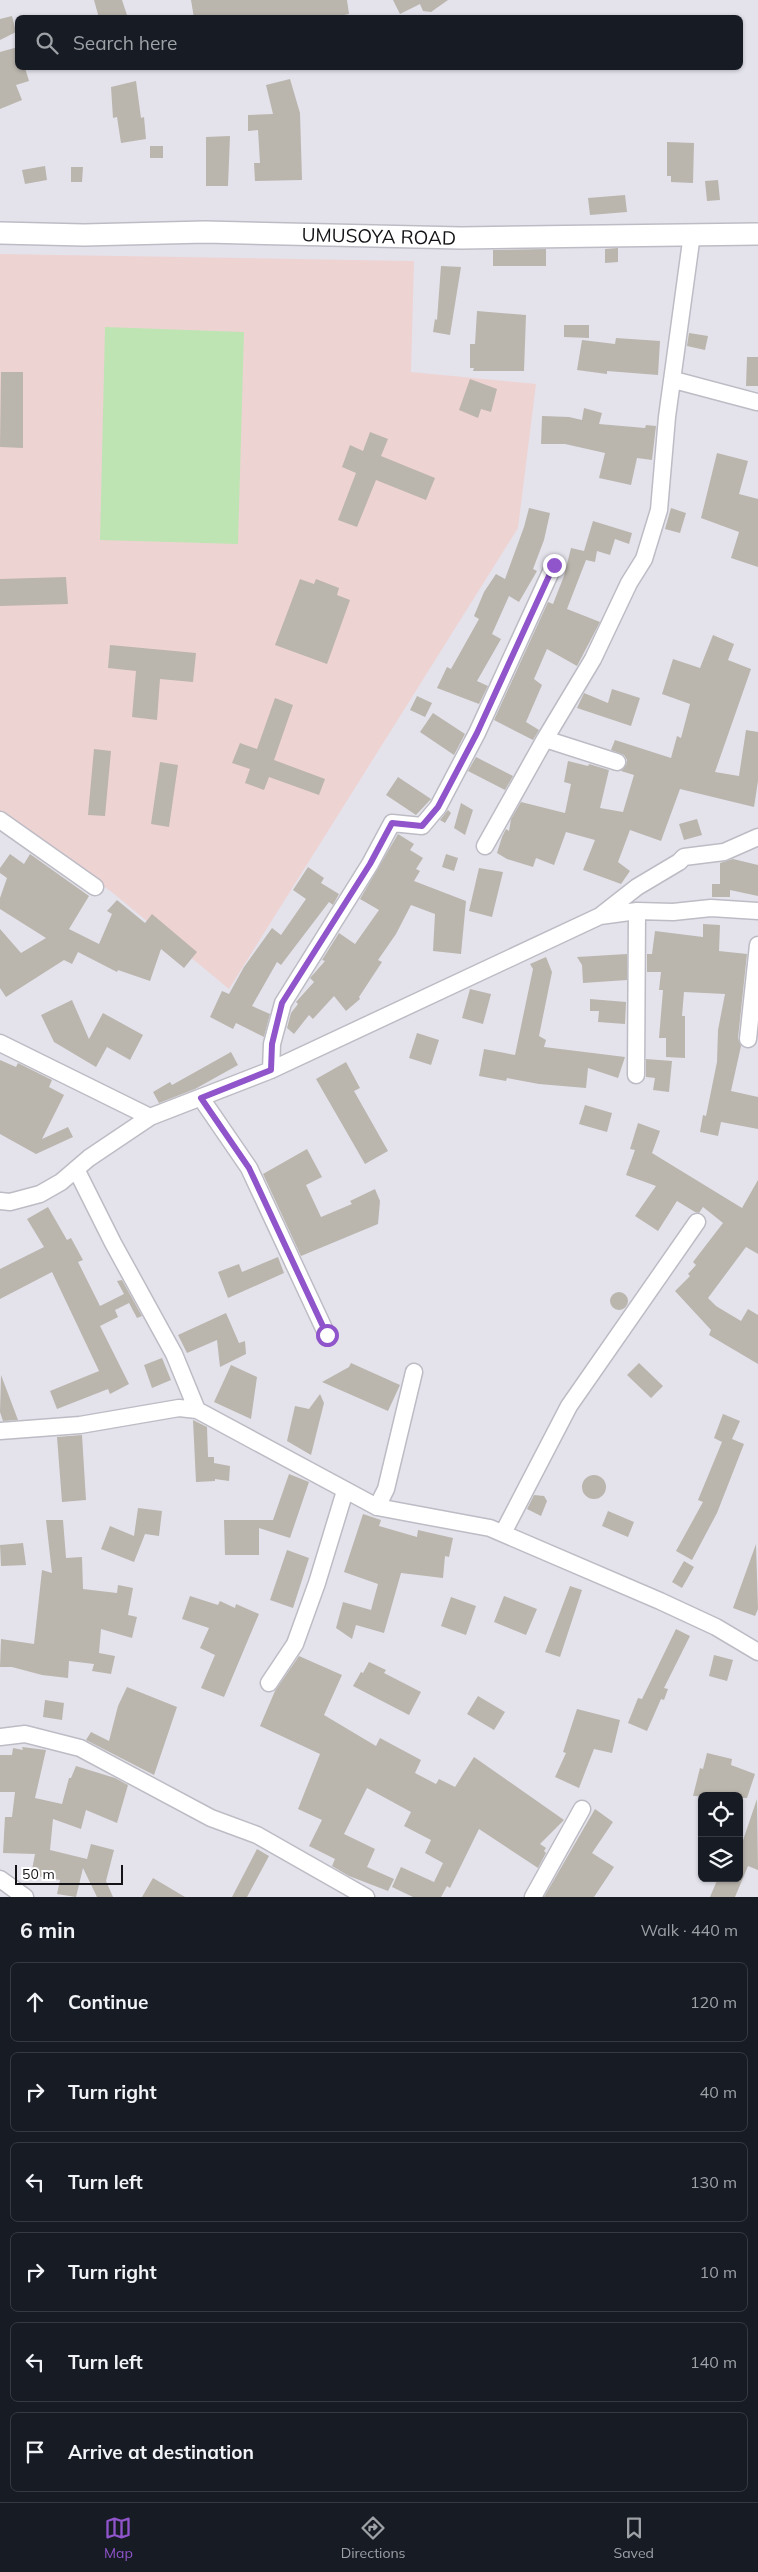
<!DOCTYPE html>
<meta charset="utf-8">
<style>
body{margin:0;font-family:Mulish,sans-serif;background:#242831;color:#f1f3f6}
.controls{position:absolute;right:15px;bottom:15px;display:grid;overflow:hidden;border-radius:8px;box-shadow:0 1px 4px #0004}
.controls button{width:45px;height:45px;display:grid;place-items:center;padding:0;border:0;border-bottom:1px solid #363941;background:#171b24;color:#f1f3f6;font:25px sans-serif}
.scale{position:absolute;left:15px;bottom:12px;width:108px;box-sizing:border-box;padding-left:5px;border:2px solid #141317;border-top:0;font-size:14px;line-height:18px;white-space:nowrap;color:#141317;-webkit-text-stroke:4px #fff;paint-order:stroke}
.stop{position:absolute;width:15px;height:15px;margin:-11px;border:4px solid #9054cb;border-radius:50%;background:#fff}
.stop.end{background:#9054cb;border-color:#fff;box-shadow:0 1px 5px #0008}
.list{margin:0;padding:0;list-style:none}
h2{display:flex;justify-content:space-between;align-items:center;height:65px;margin:0;padding:0 20px;font-size:21px}
h2 small{font-size:16px;font-weight:400;color:#9ea1a6}
.list li{display:grid;grid-template-columns:32px 1fr auto;gap:15px;align-items:center;box-sizing:border-box;height:80px;margin:0 10px 10px;padding:0 10px;border:1px solid #363941;border-radius:8px}
.list b{display:block;font-size:19px;white-space:nowrap}
.list em{font-size:16px;font-style:normal;color:#9ea1a6}
.icon{flex:none;width:28px;height:28px;fill:none;stroke:currentColor;stroke-width:2;stroke-linecap:round;stroke-linejoin:round}
.map{position:relative;flex:none;width:758px;height:1897px;overflow:hidden}
.search{position:absolute;background:#171b24;box-shadow:0 1px 4px #0004;left:15px;right:15px;top:15px;height:55px;display:flex;align-items:center;gap:12px;box-sizing:border-box;padding:0 18px;border-radius:8px;color:#9ea1a6;font-size:19px}
.sheet{height:605px;background:#171b24}
nav{display:flex;justify-content:space-around;align-items:center;box-sizing:border-box;height:70px;border-top:1px solid #363941;background:#171b24;font-size:14px;color:#9ea1a6}
nav a{display:grid;justify-items:center;gap:2px}
nav .on{color:#9054cb}
.map>svg:first-child{display:block}
.education{fill:#eed3d3}
.green{fill:#bee4b3}
.building{fill:#bab5ad}
.lines{fill:none;stroke-linecap:round;stroke-linejoin:round}
.minor-casing{stroke:#bdbcc5;stroke-width:19}
.major-casing{stroke:#bdbcc5;stroke-width:24}
.minor{stroke:#fff;stroke-width:16}
.major{stroke:#fff;stroke-width:21}
.route{stroke:#9054cb;stroke-width:6}
.labels{text-anchor:middle;stroke-width:4;stroke-linejoin:round;paint-order:stroke}
.street-label{font-size:19px;fill:#141317;stroke:#fff}
</style>
<div class="map">
<svg width="758" height="1897" viewBox="0 0 758 1897">
<rect width="100%" height="100%" fill="#e4e3ec"/>
<path class="education" d="M0 254 414 261 411 372 536 384 518 528 229 989 113 893 0 813Z"/>
<path class="green" d="M105 327 244 332 238 544 100 540Z"/>
<path class="building" d="M94 0H122L128 18H99Z
M191 0H347L349 14 330 18H194Z
M393 0H448L431 12 423 11 420 4 400 14Z
M12 16 16 32 0 40V19Z
M18 47V68H25L29 81 16 85 22 100 0 109V52Z
M290 79 300 113 302 180 255 181 254 163H260L258 130 248 131V115L273 114 266 85Z
M136 81 141 118 144 117 146 139 121 143 117 117 113 118 111 87Z
M230 136 228 186H206V137Z
M667 142 694 143 693 183 671 182V176H667Z
M150 146H163V158H150Z
M45 166 47 180 25 184 22 170Z
M71 167H83L82 182H71Z
M718 180 720 200 707 201 705 181Z
M625 195 627 212 590 215 588 198Z
M618 248V262L605 263V249Z
M546 249V266H493V250Z
M441 266 461 267 450 335 433 332 435 319 437 320Z
M477 311 526 315 524 371H473L474 368H470V344H475Z
M564 325H589V338L564 337Z
M689 333 708 336 705 350 687 346Z
M616 338 660 341 658 375 607 371V374L577 370 582 340 615 344Z
M747 357H758V386H746Z
M1 372H23V448L0 447Z
M470 379 497 389 491 412 481 409 478 418 459 410Z
M584 408 602 413 599 424 645 428 646 425 656 426 652 460 637 458 631 485 599 478 605 453 565 444H541L542 416 569 417 582 420Z
M370 432 388 439 381 456 435 478 426 500 376 480 357 527 338 520 356 473 342 467 350 445 363 451Z
M717 453 748 461 739 494 758 499V567L731 558 739 532 701 518Z
M529 508 550 513 544 540 533 569 537 571 519 602 509 596 492 634 501 639 477 681 488 686 479 704 437 688 447 667 451 669 479 619 474 616 484 592 496 574 505 579 524 527Z
M671 508 686 513 680 533 665 529Z
M593 521 632 533 629 544 615 539 610 555 597 551 595 562 586 560 567 609 600 622 577 666 547 649 534 679 542 685 526 722 539 730 533 740 494 720 548 602 553 604 564 576 571 548 584 551Z
M66 577 68 604 0 606V579Z
M300 579 314 584 316 579 339 588 337 595 350 600 327 664 275 645Z
M713 635 734 644 728 660 751 669 715 772 739 776 746 730 758 732V781L754 807 680 789 661 841 630 830 618 862 630 871 621 884 583 870 595 840 566 832 554 865 536 858 533 867 507 859 497 853 502 837 506 829 509 831 511 819 521 802 565 813 571 784 564 782 568 761 588 766 589 764 609 770 600 808 623 812 634 775 621 771 626 765 627 760 624 755 611 750 615 740 671 758 677 736 681 738 690 704 662 694 673 659 700 668Z
M110 645 196 653 193 682 160 679 157 720 132 717 136 671 108 668Z
M612 689 640 698 631 726 577 708 584 693 608 703Z
M417 696 432 703 425 717 410 710Z
M275 698 293 705 274 760 325 779 319 795 269 777 264 790 245 783 250 769 232 763 240 743 257 749Z
M433 713 465 734 454 755 420 732Z
M94 749 111 751 105 816 88 815Z
M476 757 513 776 505 790 468 771Z
M160 762 178 765 169 827 151 824Z
M398 777 431 799 416 815 386 795Z
M461 803 473 810 465 835 454 828Z
M448 810 451 813 445 823 440 820Z
M697 819 702 835 684 840 679 824Z
M398 834 414 844 410 850 423 858 416 869 420 871 414 881 466 901 461 954 433 951 435 914 411 905 396 934 378 960 382 962 359 997 360 999 346 1011 334 996 313 1019 309 1015 294 1034 287 1028 291 1013 298 1004 296 1002 314 982 310 978 325 961 322 960 339 933 355 944 379 910 360 899Z
M10 854 24 864 30 854 89 896 69 929 99 944 112 914 107 911 117 900 145 923 152 914 197 952 184 968 161 949 150 981 118 970 117 972 78 952 72 964 64 960 6 997 0 988V929L21 953 46 938 0 909V898L7 878 0 873V868Z
M446 854 458 858 454 871 442 867Z
M733 859 758 865V896L730 890V897H712V884H720V863Z
M308 867 324 878 321 883 339 894 333 905 329 902 281 965 277 962 252 1006 270 1014 264 1037 236 1023 233 1029 210 1017 222 991 229 994 244 967 272 928 281 935 306 899 293 890Z
M479 868 503 872 492 917 469 911Z
M703 924 720 925 719 951 747 954 738 1038 741 1046 731 1091 758 1097V1129L721 1122 718 1136 700 1132 703 1115 706 1116 717 1062 718 1030 725 994 684 992 682 1016H685V1058L666 1057V1038H659L663 990H659L661 972H647V954H652L655 931 703 937Z
M627 954V980L583 983 582 965 577 957Z
M546 957 552 972 539 1036 546 1040 544 1047 625 1057 618 1078 588 1068 586 1088 539 1084 507 1078 506 1081 479 1076 484 1049 515 1055 533 969 530 964Z
M470 989 491 994 483 1024 462 1018Z
M590 999 626 1002 625 1024 598 1022 599 1011H590Z
M72 1000 89 1039 103 1013 143 1035 130 1060 107 1047 96 1067 54 1042 41 1015Z
M417 1033 439 1040 431 1065 409 1058Z
M231 1052 238 1065 195 1089 159 1103 153 1092 170 1082 172 1085Z
M646 1059 672 1061 669 1092 653 1090 655 1078 646 1077Z
M0 1060 16 1067 18 1063 52 1080 49 1087 64 1095 42 1139 68 1127 73 1137 36 1154 0 1134Z
M346 1062 360 1088 354 1091 388 1151 365 1164 316 1079Z
M585 1105 612 1113 607 1132 579 1124Z
M638 1123 660 1131 652 1153 742 1208 758 1180V1254L746 1247 708 1298 716 1306 741 1321 748 1309 758 1315V1364L709 1335 711 1330 675 1291 690 1276 688 1274 696 1265 693 1262 723 1223 703 1207 699 1213 695 1212 677 1201 658 1231 635 1216 656 1186 626 1175 635 1150 630 1149Z
M307 1149 322 1177 306 1185 321 1217 352 1204 350 1201 375 1189 380 1201 378 1224 301 1256 263 1174Z
M48 1207 67 1240 71 1238 83 1260 78 1262 100 1306 124 1294 117 1281 122 1280 142 1316 137 1318 129 1303 115 1310 118 1317 100 1326 129 1384 110 1394 108 1389 57 1409 50 1391 99 1371 52 1272 0 1299V1269L44 1247 27 1219Z
M278 1257 284 1273 228 1298 218 1272 239 1264 242 1272Z
M610 1301a9 9 0 1 1 18 0a9 9 0 1 1-18 0Z
M226 1313 239 1343 245 1341 246 1354 220 1367 217 1340 187 1353 178 1335Z
M162 1358 171 1380 152 1388 144 1365Z
M351 1363 400 1385 388 1411 322 1382 349 1367Z
M639 1363 663 1386 651 1398 627 1375Z
M231 1365 257 1377 251 1419 214 1402Z
M1 1375 18 1420 3 1421 0 1412Z
M320 1394 324 1403 311 1455 287 1441 295 1406 309 1409Z
M723 1414 740 1421 732 1439 744 1444 717 1513 692 1560 676 1551 703 1502 698 1500 722 1442 714 1438Z
M193 1420 207 1427 208 1457H214V1463L230 1466 229 1481 215 1479V1481L196 1482Z
M82 1435 86 1500 62 1502 57 1437Z
M289 1474 309 1482 290 1538 259 1528V1555H225L224 1520H273Z
M582 1487a12 12 0 1 1 24 0a12 12 0 1 1-24 0Z
M534 1495 544 1496 547 1501 541 1516 527 1509Z
M138 1508 162 1511 159 1536 145 1534 134 1562 101 1549 110 1526 134 1536Z
M608 1511 634 1522 628 1537 602 1526Z
M363 1514 381 1520 379 1526 417 1537 418 1530 453 1538 449 1557 445 1556 443 1578 401 1573 384 1633 356 1625 352 1639 336 1628 343 1602 371 1610 378 1584 344 1572Z
M46 1520H63L66 1558 82 1557 83 1589 117 1593 118 1585 133 1588 128 1615 137 1617 132 1638 101 1629 99 1653 115 1656 111 1674 92 1671 94 1664 69 1661 68 1678 42 1675 12 1667H0L1 1639 34 1644 42 1570 52 1573Z
M23 1543 26 1565 1 1566 0 1545Z
M756 1544 758 1609 755 1616 733 1608Z
M287 1550 309 1558 293 1608 270 1600Z
M684 1561 694 1567 682 1588 672 1582Z
M570 1586 582 1590 560 1657 545 1652Z
M190 1596 218 1605 220 1601 235 1608 236 1604 259 1614 224 1697 201 1688 215 1655 200 1648 209 1628 182 1619Z
M504 1596 537 1609 526 1635 494 1622Z
M451 1597 476 1606 466 1635 441 1626Z
M676 1629 690 1636 664 1688 668 1689 664 1700 661 1699 647 1731 628 1723 638 1698 642 1699Z
M714 1655 733 1660 727 1681 709 1676Z
M299 1656 342 1675 324 1715 376 1746 380 1738 421 1760 415 1773 436 1784 439 1779 455 1787 474 1757 564 1820 540 1844 546 1848 544 1851 546 1853 538 1868 479 1829 450 1888 447 1886 441 1897H413L392 1887 401 1867 434 1882 443 1863 425 1853 431 1840 404 1826 411 1812 367 1788 344 1834 375 1849 367 1867 394 1879 388 1891 349 1876 332 1866 335 1859 309 1846 322 1820 298 1809 320 1754 260 1726 275 1691Z
M369 1662 386 1670 384 1673 421 1692 409 1715 353 1686 361 1672 363 1673Z
M127 1687 177 1707 154 1775 86 1740 91 1732 109 1741 118 1706Z
M478 1696 505 1712 494 1730 467 1714Z
M45 1700 64 1703 62 1720 43 1717Z
M577 1709 620 1720 612 1753 594 1749 579 1788 555 1777 566 1753 563 1752Z
M22 1747 46 1750 35 1798 62 1804 69 1778H71L76 1766 115 1778 128 1785 117 1823 86 1810 81 1829 53 1819 50 1850 87 1859 91 1844 114 1850 106 1881 113 1897H97L83 1868 76 1897 57 1894 60 1880 31 1875 35 1854 3 1853 5 1817H12L15 1792H0V1755H12L13 1748 23 1750Z
M707 1753 732 1759 731 1765 755 1774 747 1798 693 1796 700 1768 703 1769Z
M757 1799 758 1870 748 1866 735 1897H710L718 1878H739V1852Z
M595 1809 613 1822 592 1853 614 1867 594 1897H544Z
M257 1849 269 1856 247 1897H232Z
M153 1878 185 1897H142Z"/>
<g class="lines">
<g class="minor-casing">
<path id="minor" d="M674 380 757 402
M545 739 617 762
M0 820 95 887
M485 846 545 739 593 659 629 583 644 559 659 510 667 417 692 234
M600 916 637 911 673 912 711 908 758 911
M748 1039 758 945
M0 1043 150 1117
M271 1070 272 1044 283 1003 370 864 392 823 422 826 438 807 477 733 554 565
M636 1075 637 911
M201 1098 249 1168 327 1335
M76 1169 113 1243 174 1354 197 1410
M0 1201 10 1202 40 1194 61 1182 89 1158 150 1117 271 1070 600 916 637 887 679 862 684 857 724 852 758 837
M0 1431 80 1425 179 1408 197 1410 377 1507 490 1528 660 1601 716 1627 758 1652
M377 1507 386 1489 414 1372
M503 1533 569 1406 697 1222
M269 1683 295 1644 317 1583 345 1491
M0 1737 25 1734 80 1748 211 1818 257 1835 366 1897
M0 1879 25 1897
M533 1897 582 1809"/>
</g>
<g class="major-casing">
<g id="major">
<path id="s1" d="M0 233 84 235 205 232 461 238 758 234"/>
</g>
</g>
<use href="#minor" class="minor"/>
<use href="#major" class="major"/>
</g>
<g class="lines">
<path class="route" d="M327 1335 249 1168 201 1098 271 1070 272 1044 282 1003 370 864 392 823 422 826 438 807 477 733 554 565"/>
</g>
<g class="labels">
<g class="street-label">
<text dy="7" stroke="none"><textPath href="#s1" startOffset="379">UMUSOYA ROAD</textPath></text>
</g>
</g>
</svg>
<div class="controls">
<button><svg class="icon" aria-label="locate" viewBox="0 0 24 24"><circle cx="12" cy="12" r="6"/><path d="M12 2v4M12 18v4M2 12h4M18 12h4"/></svg></button>
<button><svg class="icon" aria-label="layers" viewBox="0 0 24 24"><path d="M12 4l9 5-9 5-9-5zM3 14l9 5 9-5"/></svg></button>
</div>
<div class="scale">50 m</div>
<div class="stop" style="left:327px;top:1335px"></div>
<div class="stop end" style="left:554px;top:565px"></div>
<div class="search"><svg class="icon" aria-label="search" viewBox="0 0 24 24"><circle cx="10" cy="10" r="6"/><path d="M15 15l6 6"/></svg>Search here</div>
</div>
<section class="sheet">
<h2>6 min<small>Walk · 440 m</small></h2>
<ul class="list">
<li><svg class="icon" aria-label="ahead" viewBox="0 0 24 24"><path d="M12 20V5M6 11l6-6 6 6"/></svg><div><b>Continue</b></div><em>120 m</em></li>
<li><svg class="icon" aria-label="right" viewBox="0 0 24 24"><path d="M7 20v-9h11M14 6l5 5-5 5"/></svg><div><b>Turn right</b></div><em>40 m</em></li>
<li><svg class="icon" aria-label="left" viewBox="0 0 24 24"><path d="M17 20v-9H6M10 6l-5 5 5 5"/></svg><div><b>Turn left</b></div><em>130 m</em></li>
<li><svg class="icon" aria-label="right" viewBox="0 0 24 24"><path d="M7 20v-9h11M14 6l5 5-5 5"/></svg><div><b>Turn right</b></div><em>10 m</em></li>
<li><svg class="icon" aria-label="left" viewBox="0 0 24 24"><path d="M17 20v-9H6M10 6l-5 5 5 5"/></svg><div><b>Turn left</b></div><em>140 m</em></li>
<li><svg class="icon" aria-label="arrive" viewBox="0 0 24 24"><path d="M6 21V4h12l-3 4 3 4H6"/></svg><div><b>Arrive at destination</b></div></li>
</ul>
</section>
<nav>
<a class="on"><svg class="icon" aria-label="map" viewBox="0 0 24 24"><path d="M3 6l6-2 6 2 6-2v14l-6 2-6-2-6 2zM9 4v14M15 6v14"/></svg>Map</a>
<a><svg class="icon" aria-label="directions" viewBox="0 0 24 24"><path d="M12 3l9 9-9 9-9-9zM9 14v-3h6M13 9l2 2-2 2"/></svg>Directions</a>
<a><svg class="icon" aria-label="saved" viewBox="0 0 24 24"><path d="M7 4h10v16l-5-4-5 4z"/></svg>Saved</a>
</nav>
